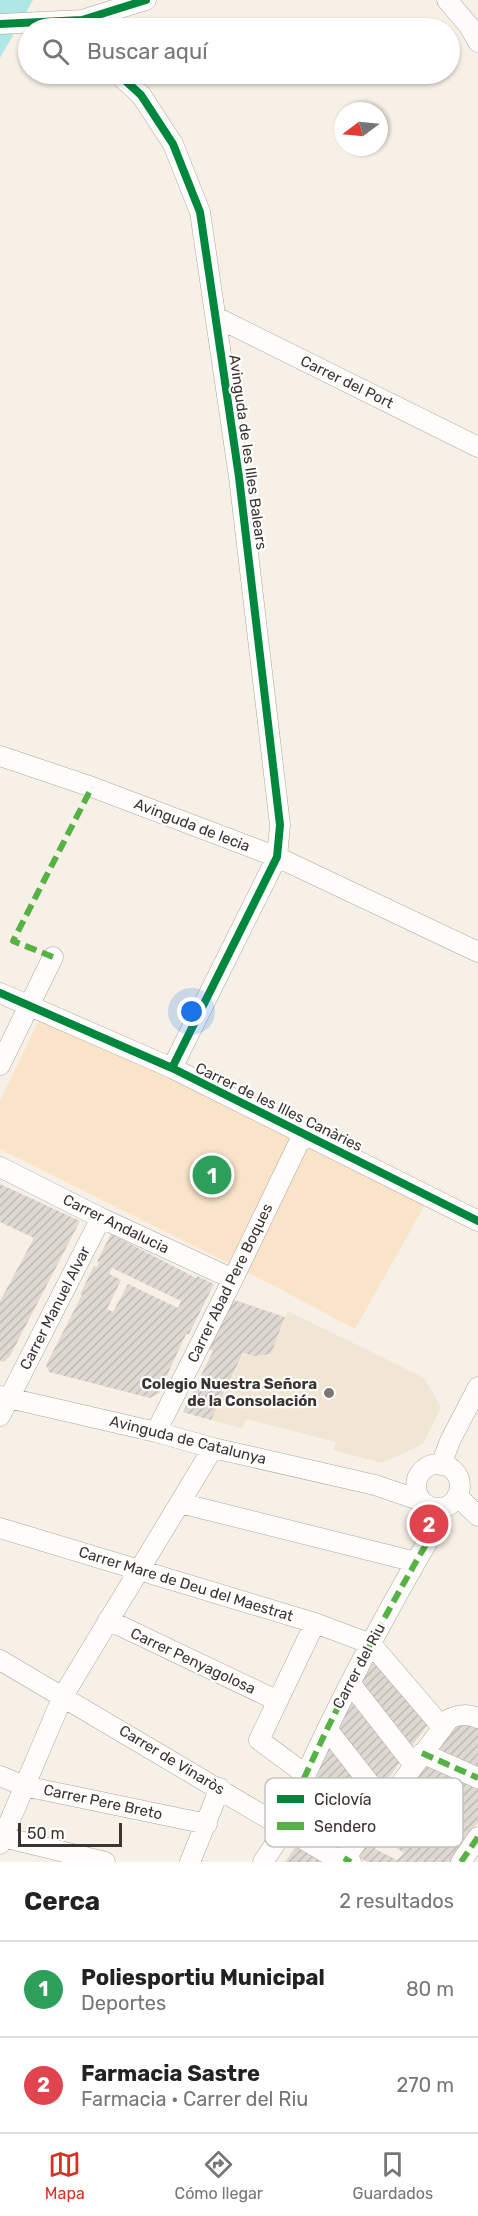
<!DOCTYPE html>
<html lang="es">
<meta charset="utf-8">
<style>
body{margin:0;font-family:Rubik,sans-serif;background:#f6f6f6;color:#222}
.compass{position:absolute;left:334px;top:102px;width:54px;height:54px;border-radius:50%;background:#fff;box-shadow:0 2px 4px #0004;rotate:254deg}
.scale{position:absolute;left:18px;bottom:15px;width:104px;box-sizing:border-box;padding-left:6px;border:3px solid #3b352f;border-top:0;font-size:16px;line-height:21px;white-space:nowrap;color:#3b352f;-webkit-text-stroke:4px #fff;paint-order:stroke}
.you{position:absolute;left:192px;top:1012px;width:21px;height:21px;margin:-15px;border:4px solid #fff;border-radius:50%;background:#1a73e8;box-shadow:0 0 0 9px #1a73e833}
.badge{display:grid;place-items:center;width:39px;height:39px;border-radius:50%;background:#d93025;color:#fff;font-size:20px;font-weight:700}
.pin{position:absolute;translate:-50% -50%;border:3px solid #fff;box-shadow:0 2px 6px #0006}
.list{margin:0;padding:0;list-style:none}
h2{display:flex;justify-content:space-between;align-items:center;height:78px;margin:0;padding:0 24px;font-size:26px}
h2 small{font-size:20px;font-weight:400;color:#767676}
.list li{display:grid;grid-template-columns:39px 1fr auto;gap:18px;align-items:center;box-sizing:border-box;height:96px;padding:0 24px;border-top:2px solid #e0e0e0}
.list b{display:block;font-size:22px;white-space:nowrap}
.list p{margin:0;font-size:20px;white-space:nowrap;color:#767676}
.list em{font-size:20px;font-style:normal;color:#767676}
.icon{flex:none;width:33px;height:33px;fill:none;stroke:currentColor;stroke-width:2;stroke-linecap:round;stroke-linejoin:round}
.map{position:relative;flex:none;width:478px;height:1862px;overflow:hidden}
.search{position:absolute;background:#fff;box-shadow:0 2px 4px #0004;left:18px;right:18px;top:18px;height:66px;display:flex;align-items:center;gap:15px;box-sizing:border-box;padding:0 21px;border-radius:33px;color:#767676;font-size:22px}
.sheet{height:270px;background:#fff}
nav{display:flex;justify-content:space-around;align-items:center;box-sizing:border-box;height:84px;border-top:2px solid #e0e0e0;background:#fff;font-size:16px;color:#767676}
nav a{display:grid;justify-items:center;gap:3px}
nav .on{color:#d93025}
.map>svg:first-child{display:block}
.built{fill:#f1e5d4}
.green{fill:#f9e4ca}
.water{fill:#afe6e6}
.building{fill:url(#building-hatch);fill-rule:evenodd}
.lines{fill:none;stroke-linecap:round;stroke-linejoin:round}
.minor-casing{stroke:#aba69e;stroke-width:21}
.minor{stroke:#fefdfb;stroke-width:20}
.quiet{stroke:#57b246;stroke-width:6;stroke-dasharray:12 6;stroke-linecap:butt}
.cycleway-casing{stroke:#fff;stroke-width:11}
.cycleway{stroke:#00873e;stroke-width:8}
.poi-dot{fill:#7d766f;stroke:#fff;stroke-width:2}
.labels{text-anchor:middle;stroke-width:4.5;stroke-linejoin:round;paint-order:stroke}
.street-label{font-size:15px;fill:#3b352f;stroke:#fff}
.poi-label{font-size:15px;font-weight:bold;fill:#3b352f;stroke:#fff;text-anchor:end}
.key{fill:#fff;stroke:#c4c2c1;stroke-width:1.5}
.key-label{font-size:16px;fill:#3b352f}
</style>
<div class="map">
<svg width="478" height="1862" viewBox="0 0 478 1862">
<defs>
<pattern id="building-hatch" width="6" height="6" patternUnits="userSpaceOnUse" patternTransform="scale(1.5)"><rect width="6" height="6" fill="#dfd9d2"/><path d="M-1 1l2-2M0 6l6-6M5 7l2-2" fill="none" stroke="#c0bbb5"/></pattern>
</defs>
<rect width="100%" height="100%" fill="#f7f0e7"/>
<path class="built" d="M288 1311 424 1378 441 1407 423 1444 382 1463 333 1450 336 1442 246 1419 242 1428 211 1420 244 1354 255 1356 271 1354Z"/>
<path class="green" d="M41 1016 426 1203 355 1329 276 1287 0 1149V1101Z"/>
<path class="water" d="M0 0H33L0 58Z"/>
<path class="building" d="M0 1184 80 1221 10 1356 4 1362 0 1361V1301L34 1238 0 1222Z
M111 1234 196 1278 197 1276 214 1284 189 1334H186L159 1393 150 1398 49 1372 46 1365 82 1295 80 1294 94 1266 97 1267 99 1262 97 1261ZM112 1268 181 1301 178 1308 128 1284 113 1312 107 1309 121 1280 109 1274Z
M231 1299 285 1317 271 1354 255 1356 243 1353 211 1420 183 1412 213 1351 207 1348Z
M373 1652 431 1721 408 1751 354 1686Z
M350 1694 403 1757 382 1788 334 1729Z
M450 1724H478V1772L428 1749Z
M329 1738 375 1797 341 1843 337 1844 293 1820ZM332 1811 337 1813 333 1822 328 1819Z
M422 1759 478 1783V1823L468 1833 450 1862H367L355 1855ZM389 1843 404 1853 397 1860 375 1849 378 1844 385 1848Z
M299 1842 325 1862H285Z"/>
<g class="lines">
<g class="minor-casing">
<path id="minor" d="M447 0 469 26 478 42
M0 24 82 20 146 0
M118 74 141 95 173 144 200 212 239 477 280 825 277 857 172 1068
M216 317 478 447
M0 756 92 787 277 857 478 952
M0 993 172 1068 478 1221
M0 1065 53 957
M0 1167 101 1218 233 1279
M0 1396 156 1432 213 1448 375 1485 422 1501
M0 1416 101 1218
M156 1432 233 1279 303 1134
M416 1486a22 22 0 1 1 44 0a22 22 0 1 1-44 0Z
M441 1465 450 1441 478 1387
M457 1496 478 1516
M180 1503 416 1562
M0 1528 315 1623 371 1644 442 1727
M108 1620 278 1701
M0 1660 335 1858H344L351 1862
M350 1683 414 1765
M327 1729 385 1803
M422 1753 478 1778
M305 1774 259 1740 315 1623
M0 1776 24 1786 207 1824
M282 1828C326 1725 378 1626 435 1529L439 1508
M3 1837 105 1862
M0 1844 63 1696 213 1448
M190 1862 220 1788
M263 1862 285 1829
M342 1862 449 1719C460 1714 467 1714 478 1718
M461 1862 478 1837"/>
</g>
<use href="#minor" class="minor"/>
<path class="quiet" d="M53 957 13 941 92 787
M422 1753 478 1778
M282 1828C326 1725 378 1626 435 1529L439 1508
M344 1858 351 1862
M461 1862 478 1837"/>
<g class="cycleway-casing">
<path id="cycleway" d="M0 24 82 20 146 0
M118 74 141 95 173 144 200 212 239 477 280 825 277 857 172 1068
M0 993 172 1068 478 1221"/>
</g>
<use href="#cycleway" class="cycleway"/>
</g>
<circle class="poi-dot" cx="329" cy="1393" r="6"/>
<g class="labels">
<g class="street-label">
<text transform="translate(347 382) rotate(26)" y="5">Carrer del Port</text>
<text transform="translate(248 452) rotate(82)" y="5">Avinguda de les Illes Balears</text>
<text transform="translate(192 825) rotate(21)" y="5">Avinguda de lecia</text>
<text transform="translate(279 1107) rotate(26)" y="5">Carrer de les Illes Canàries</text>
<text transform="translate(116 1224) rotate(26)" y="5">Carrer Andalucia</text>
<text transform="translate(230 1283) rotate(-64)" y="5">Carrer Abad Pere Boques</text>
<text transform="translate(55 1308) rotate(-63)" y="5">Carrer Manuel Alvar</text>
<text transform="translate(188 1440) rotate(14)" y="5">Avinguda de Catalunya</text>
<text transform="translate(186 1584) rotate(17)" y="5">Carrer Mare de Deu del Maestrat</text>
<text transform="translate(193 1661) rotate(25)" y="5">Carrer Penyagolosa</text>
<text transform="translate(359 1666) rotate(-62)" y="5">Carrer del Riu</text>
<text transform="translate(172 1760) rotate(31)" y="5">Carrer de Vinaròs</text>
<text transform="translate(103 1802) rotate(12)" y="5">Carrer Pere Breto</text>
</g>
<g class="poi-label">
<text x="317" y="1389">Colegio Nuestra Señora<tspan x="317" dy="17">de la Consolación</tspan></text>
</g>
</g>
<rect x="265" y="1778" width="198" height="69" rx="9" class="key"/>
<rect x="277" y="1795" width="27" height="8" fill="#00873e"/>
<rect x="277" y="1822" width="27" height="8" fill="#57b246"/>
<g class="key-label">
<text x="314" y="1805">Ciclovía</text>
<text x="314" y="1832">Sendero</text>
</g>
</svg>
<svg class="compass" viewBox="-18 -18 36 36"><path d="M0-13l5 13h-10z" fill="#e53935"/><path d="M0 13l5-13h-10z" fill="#767676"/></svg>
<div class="scale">50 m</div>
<div class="you"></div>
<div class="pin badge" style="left:212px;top:1175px;background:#2e9e5b">1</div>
<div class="pin badge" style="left:429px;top:1524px;background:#e0444e">2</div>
<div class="search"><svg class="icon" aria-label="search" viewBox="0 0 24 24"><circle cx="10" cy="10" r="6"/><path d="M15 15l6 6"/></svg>Buscar aquí</div>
</div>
<section class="sheet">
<h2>Cerca<small>2 resultados</small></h2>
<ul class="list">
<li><span class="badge" style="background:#2e9e5b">1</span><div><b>Poliesportiu Municipal</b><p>Deportes</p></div><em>80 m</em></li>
<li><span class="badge" style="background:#e0444e">2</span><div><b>Farmacia Sastre</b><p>Farmacia · Carrer del Riu</p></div><em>270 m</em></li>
</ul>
</section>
<nav>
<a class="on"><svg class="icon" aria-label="map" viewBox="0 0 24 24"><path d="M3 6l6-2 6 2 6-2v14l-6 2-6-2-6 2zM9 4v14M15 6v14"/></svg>Mapa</a>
<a><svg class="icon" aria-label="directions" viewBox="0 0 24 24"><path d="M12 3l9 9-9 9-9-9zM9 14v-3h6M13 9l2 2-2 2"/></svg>Cómo llegar</a>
<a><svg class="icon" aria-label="saved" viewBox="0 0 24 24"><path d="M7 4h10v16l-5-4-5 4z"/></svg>Guardados</a>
</nav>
